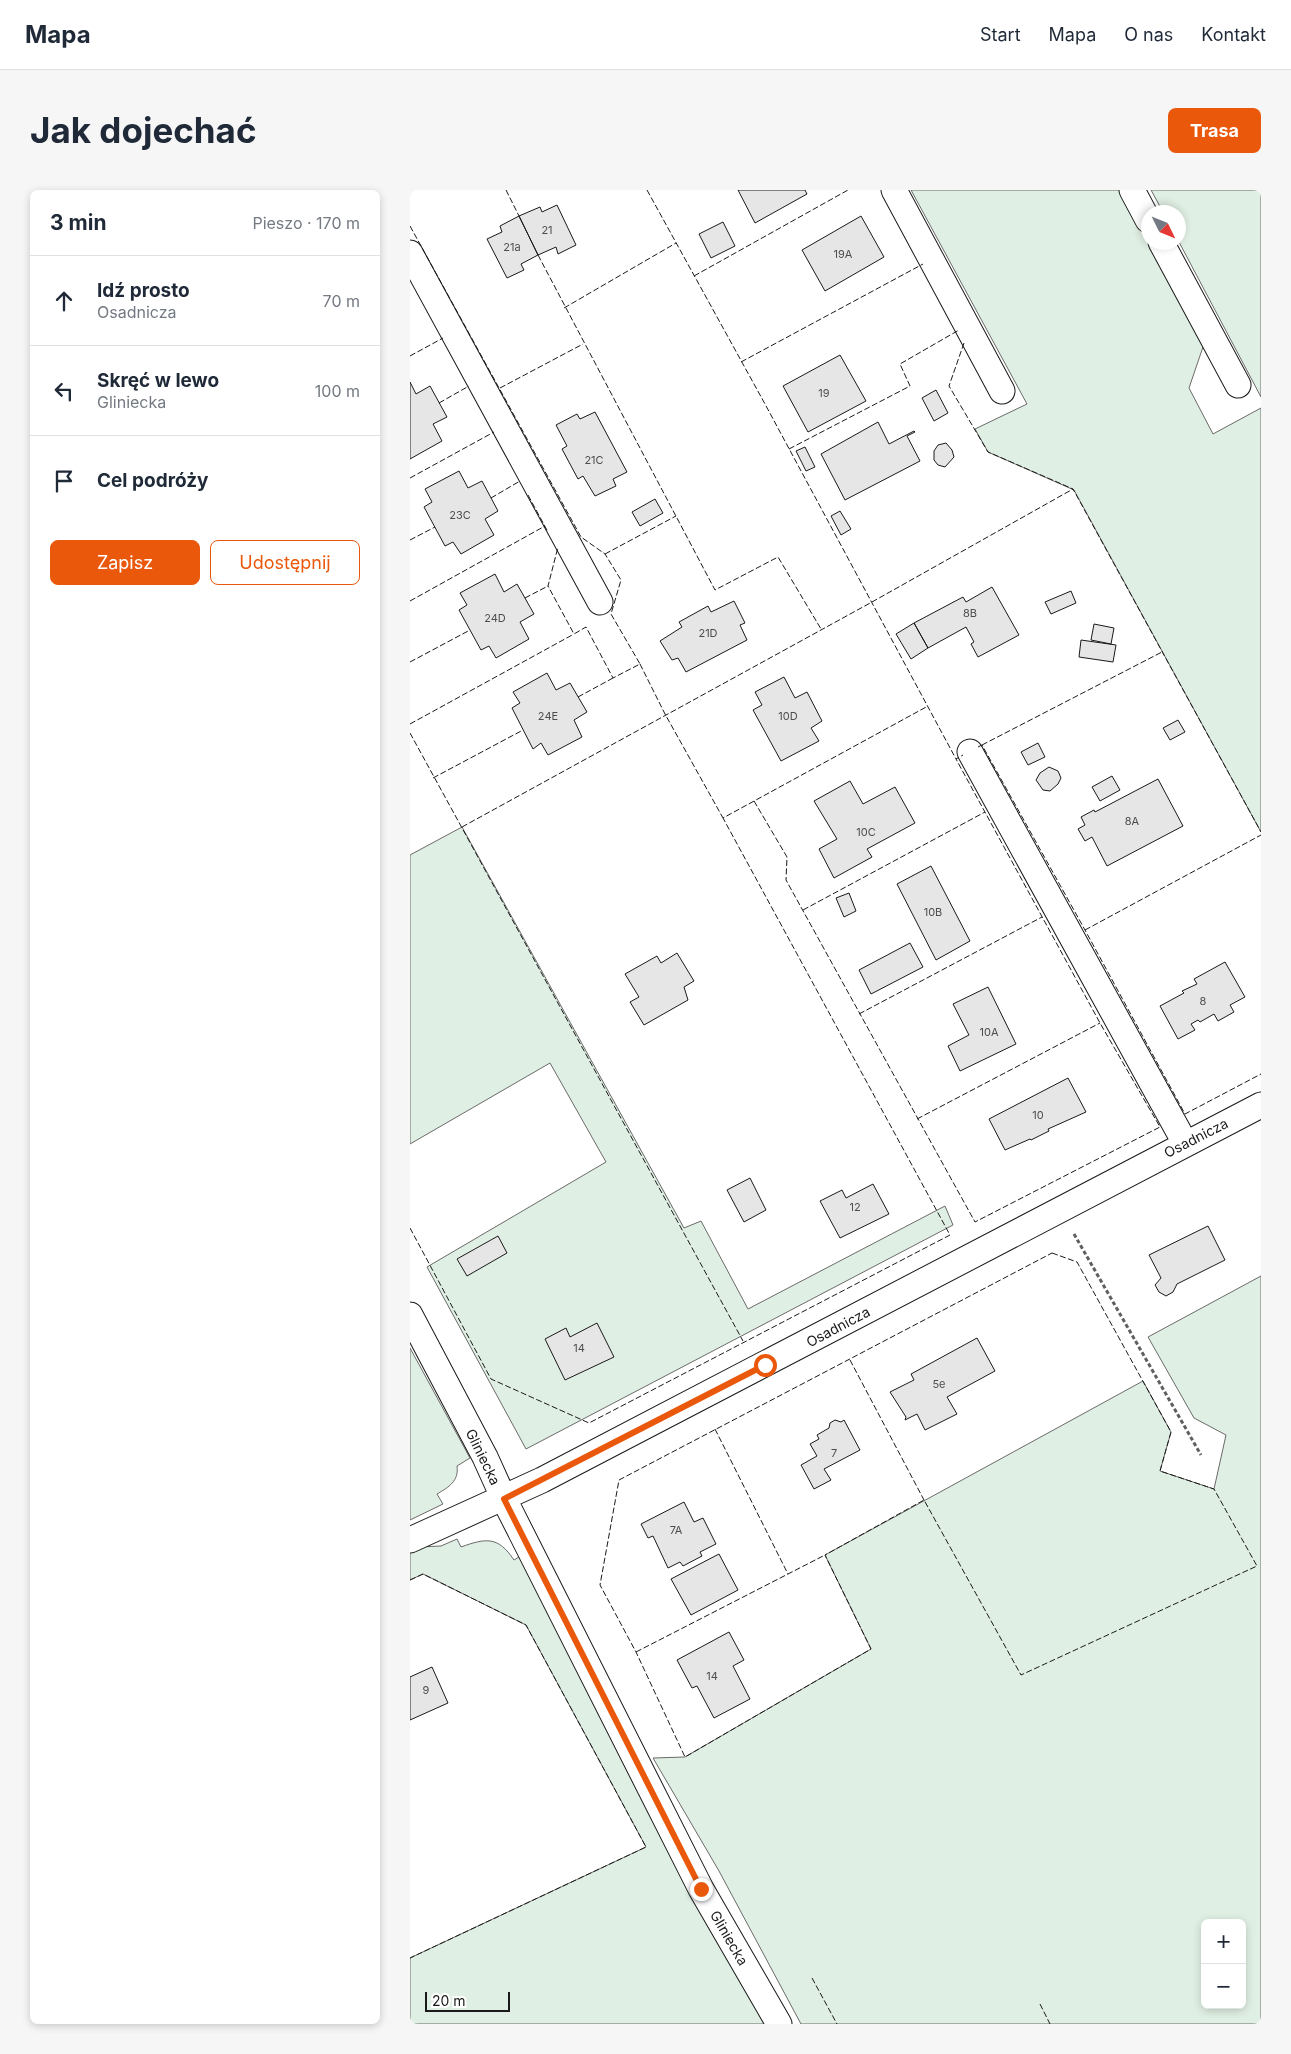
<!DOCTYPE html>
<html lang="pl">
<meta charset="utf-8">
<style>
body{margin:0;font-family:Inter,sans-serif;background:#f6f6f7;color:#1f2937}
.controls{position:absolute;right:15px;bottom:15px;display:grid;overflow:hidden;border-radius:8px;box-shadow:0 2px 8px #0003}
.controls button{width:45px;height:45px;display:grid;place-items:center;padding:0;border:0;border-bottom:1px solid #e0e1e3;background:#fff;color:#1f2937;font:25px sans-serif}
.compass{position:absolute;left:731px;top:15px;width:45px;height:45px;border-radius:50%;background:#fff;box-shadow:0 2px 8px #0003;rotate:133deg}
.scale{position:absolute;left:15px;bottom:12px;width:85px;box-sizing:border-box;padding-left:5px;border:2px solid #1a1a1a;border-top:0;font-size:14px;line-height:18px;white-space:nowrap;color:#1a1a1a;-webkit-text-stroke:4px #fff;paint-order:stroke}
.stop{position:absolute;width:15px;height:15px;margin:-11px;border:4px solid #ea580c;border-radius:50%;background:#fff}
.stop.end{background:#ea580c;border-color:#fff;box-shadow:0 1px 5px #0008}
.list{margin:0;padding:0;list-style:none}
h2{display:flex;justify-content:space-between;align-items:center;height:65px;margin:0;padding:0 20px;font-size:21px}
h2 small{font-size:16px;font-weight:400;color:#747a83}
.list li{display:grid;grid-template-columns:32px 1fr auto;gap:15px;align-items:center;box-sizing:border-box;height:90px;padding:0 20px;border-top:1px solid #e0e1e3}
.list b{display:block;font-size:19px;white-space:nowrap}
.list p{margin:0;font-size:16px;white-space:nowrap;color:#747a83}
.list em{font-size:16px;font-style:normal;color:#747a83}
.actions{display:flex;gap:10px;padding:15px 20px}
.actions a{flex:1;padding:11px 0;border:1px solid #ea580c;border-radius:8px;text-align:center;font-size:18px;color:#ea580c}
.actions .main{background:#ea580c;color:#fff}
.icon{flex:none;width:28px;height:28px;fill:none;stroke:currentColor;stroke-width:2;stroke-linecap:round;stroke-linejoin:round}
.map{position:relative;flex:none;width:851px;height:1834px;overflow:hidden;border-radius:8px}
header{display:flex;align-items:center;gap:30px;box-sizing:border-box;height:70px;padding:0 25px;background:#fff;border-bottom:1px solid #e0e1e3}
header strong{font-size:24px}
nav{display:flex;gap:28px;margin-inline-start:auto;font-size:18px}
.intro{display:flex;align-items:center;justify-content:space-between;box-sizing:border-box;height:120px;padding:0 30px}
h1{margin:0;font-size:35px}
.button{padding:12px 22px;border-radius:8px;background:#ea580c;color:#fff;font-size:18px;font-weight:700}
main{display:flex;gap:30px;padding:0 30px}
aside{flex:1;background:#fff;border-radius:8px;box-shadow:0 2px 8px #0003}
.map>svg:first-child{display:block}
.green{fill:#e0efe3;stroke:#6a6a6a;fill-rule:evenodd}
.building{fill:#e6e6e6;stroke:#1a1a1a}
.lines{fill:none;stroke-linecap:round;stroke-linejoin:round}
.street-casing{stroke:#1a1a1a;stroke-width:27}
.path{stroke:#5f5f5f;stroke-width:3;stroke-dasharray:4 2.5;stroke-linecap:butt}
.street{stroke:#fff;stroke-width:25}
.fence{stroke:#1a1a1a;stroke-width:1;stroke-dasharray:6 2.5;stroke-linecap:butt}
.route{stroke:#ea580c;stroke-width:6}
.labels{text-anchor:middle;stroke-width:4;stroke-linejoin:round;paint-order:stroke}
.number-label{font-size:11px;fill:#4d4d4d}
.street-label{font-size:14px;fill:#1a1a1a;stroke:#fff}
</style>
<header>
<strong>Mapa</strong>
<nav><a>Start</a><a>Mapa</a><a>O nas</a><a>Kontakt</a></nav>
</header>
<div class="intro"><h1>Jak dojechać</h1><a class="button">Trasa</a></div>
<main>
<aside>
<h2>3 min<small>Pieszo · 170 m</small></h2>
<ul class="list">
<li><svg class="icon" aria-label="ahead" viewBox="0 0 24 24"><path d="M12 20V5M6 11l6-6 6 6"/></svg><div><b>Idź prosto</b><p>Osadnicza</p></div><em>70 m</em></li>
<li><svg class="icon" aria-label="left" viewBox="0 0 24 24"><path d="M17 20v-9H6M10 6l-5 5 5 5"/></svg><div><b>Skręć w lewo</b><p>Gliniecka</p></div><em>100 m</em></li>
<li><svg class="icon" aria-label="arrive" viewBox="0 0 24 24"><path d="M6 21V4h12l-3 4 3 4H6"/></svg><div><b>Cel podróży</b></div></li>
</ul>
<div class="actions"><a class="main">Zapisz</a><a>Udostępnij</a></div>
</aside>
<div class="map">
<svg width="851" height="1834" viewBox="0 0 851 1834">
<rect width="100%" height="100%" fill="#fff"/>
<path class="green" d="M501 0H710L794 154 779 198 803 244 851 218V642L664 300 578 262 565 239 617 214Z
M741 0H851V207L769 52 768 22H753Z
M52 637 274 1038 291 1031 338 1119 535 1016 543 1035 116 1259 17 1077 196 972 140 873 0 954V665Z
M851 1086V1834H391L309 1681 243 1568 275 1567 461 1459 415 1365 733 1191 761 1242 750 1281 804 1299 816 1245 784 1228 738 1147ZM795 1733H832V1815H795Z
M0 1158 60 1268 47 1276C49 1291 39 1297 27 1304L33 1314 0 1330Z
M47 1349 51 1357C76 1348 88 1346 104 1370L112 1365 363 1834H0V1768L236 1657 116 1435 13 1384 0 1390V1361L8 1357 31 1356Z"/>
<path class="building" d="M328 0H395L397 4 345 33Z
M147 15 166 55 148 64 146 57 128 65 109 26 130 17 132 22Z
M109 26 128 65 111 74 114 80 97 88 77 49 92 42 90 36Z
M451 26 474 67 415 101 392 60Z
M313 32 325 56 301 68 289 44Z
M430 165 456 211 398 242 373 196Z
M0 192 6 204 20 196 37 227 23 234 32 251 0 269Z
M526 200 538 223 524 231 512 208Z
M185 222 217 282 203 289 206 296 185 306 173 286 168 289 152 259 157 256 146 235 167 224 170 229Z
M468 232 479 254 504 241 505 242 497 246 510 271 435 310 411 264Z
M536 253 542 260 544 267 535 277 528 275 524 270V261L528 255Z
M395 257 405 277 396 281 386 261Z
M49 281 58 298 72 291 88 321 75 329 84 345 51 364 43 352 35 356 14 317 22 312 15 299Z
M245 309 253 323 230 336 222 322Z
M430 321 441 339 431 345 421 326Z
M85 384 94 402 107 394 124 424 110 432 119 449 86 468 79 456 71 460 49 420 57 415 50 403Z
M582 397 609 445 568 467 561 454 564 452 556 437 518 458 504 433 553 407 556 412Z
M661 401 666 413 641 424 635 412Z
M324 411 335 433 330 435 337 450 276 482 268 468 262 470 250 451 272 437 269 432 298 416 301 422Z
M504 433 518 458 501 469 486 444Z
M684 434 704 438 701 454 681 450Z
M671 450 706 455 703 472 669 467Z
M137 483 146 500 160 493 177 522 164 530 172 547 138 565 131 553 123 559 102 518 110 513 103 502Z
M374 487 385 508 397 502 412 531 401 538 409 551 371 571 343 520 352 515 345 502Z
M768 530 775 542 760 550 753 538Z
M628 553 635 567 618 575 611 562Z
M639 577 648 581 651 588 648 594 640 601 633 600 626 590 630 583Z
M702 586 710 600 690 611 682 597Z
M748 589 773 636 697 676 682 647 675 651 668 639 675 635 671 627 684 620 685 622Z
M440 591 453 614 485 597 505 633 457 659 462 667 424 688 409 659 427 649 404 611Z
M521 676 560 751 526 770 487 694Z
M439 703 446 721 434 727 426 708Z
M500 753 513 777 461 804 449 780Z
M267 763 284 791 274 797 278 810 234 835 220 812 229 807 215 784 247 766 251 773Z
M815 772 835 807 820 815 824 822 808 831 804 824 790 832 788 830 781 834 785 840 768 849 750 816 774 803 772 801 787 794 784 789Z
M578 797 606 854 550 881 538 856 559 845 543 814Z
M658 888 676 922 638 939 639 941 621 950 620 949 595 960 579 929Z
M340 988 356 1020 334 1032 317 1000Z
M463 994 479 1024 430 1048 410 1011 432 1000 436 1008Z
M798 1036 815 1070 767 1094 763 1102 756 1106 749 1102 745 1095 751 1088 739 1065Z
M88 1046 97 1063 57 1086 47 1069Z
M187 1133 204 1167 155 1190 135 1149 156 1138 160 1147Z
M567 1148 585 1181 537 1207 547 1224 515 1240 507 1224 495 1230 496 1227 480 1202 504 1190 501 1184Z
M425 1230 431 1232 434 1230 450 1260 414 1279 421 1290 404 1299 391 1275 407 1266 400 1254 409 1249 407 1245 419 1238 420 1233Z
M274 1312 284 1332 293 1328 306 1354 290 1362 292 1366 273 1376 270 1372 258 1378 243 1346 238 1348 231 1334Z
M309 1364 328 1400 281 1425 261 1389Z
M319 1442 334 1470 323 1476 340 1509 304 1528 287 1496 282 1498 267 1470Z
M22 1477 38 1513 0 1530V1487Z"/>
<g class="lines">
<g class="street-casing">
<path id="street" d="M484 0 592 201
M722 0 738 30
M751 52 828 195
M0 63 190 412
M560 562 775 953
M0 1125 75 1267 94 1309 291 1699 369 1834
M0 1350 132 1290 851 915"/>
</g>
<path class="path" d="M664 1044 791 1265"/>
<use href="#street" class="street"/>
<path class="fence" d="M96 0 109 26
M237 0 355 214 546 569
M0 36 171 347 195 364 211 390 201 424 230 474 203 488 176 437 164 444 138 396 148 357
M128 65 305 400 368 367 411 439
M284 86 438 0
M154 118 266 53
M554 153 539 196 578 262 663 299 851 642
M0 166 33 148
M331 172 513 74
M90 198 173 154
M29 213 59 196
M379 259 500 196 490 174 549 140
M0 288 84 242
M118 305 138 342
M81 308 110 291
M0 350 25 337
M195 364 266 326
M115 408 138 396
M0 411 135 336
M0 472 60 440
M230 474 255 524 313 628
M168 507 203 488
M0 534 164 444
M0 543 333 1151
M572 555 752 462
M568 557 572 555 675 740 775 924 851 884
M23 588 113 540
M344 611 377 667 376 690 565 1032 750 937 690 833 546 569 553 565
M52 637 462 412 663 299
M393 720 575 622
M675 740 851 645
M449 824 632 727
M507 929 690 833
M0 1038 81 1189 179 1233 540 1045 313 628 518 516
M642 1063 667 1072 761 1242 750 1281 804 1299 847 1376 611 1485 514 1310 415 1365 461 1459 275 1567 226 1462 190 1395 209 1290Z
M440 1170 514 1310
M305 1239 378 1384
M0 1390 13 1384 116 1435 236 1657 0 1768
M226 1462 415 1365
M402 1788 427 1834
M630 1814 640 1834"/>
</g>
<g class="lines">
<path class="route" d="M291 1699 94 1309 355 1175"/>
</g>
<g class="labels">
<g class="number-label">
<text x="137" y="44">21</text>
<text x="102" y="61">21a</text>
<text x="433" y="68">19A</text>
<text x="414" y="207">19</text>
<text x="184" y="274">21C</text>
<text x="50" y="329">23C</text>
<text x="560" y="427">8B</text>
<text x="85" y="432">24D</text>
<text x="298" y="447">21D</text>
<text x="138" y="530">24E</text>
<text x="378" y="530">10D</text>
<text x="722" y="635">8A</text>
<text x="456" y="646">10C</text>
<text x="523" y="726">10B</text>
<text x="793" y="815">8</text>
<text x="579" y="846">10A</text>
<text x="628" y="929">10</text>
<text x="445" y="1021">12</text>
<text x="169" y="1162">14</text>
<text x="529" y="1198">5e</text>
<text x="424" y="1267">7</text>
<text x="266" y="1344">7A</text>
<text x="302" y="1490">14</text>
<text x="16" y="1504">9</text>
</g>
<g class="street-label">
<text transform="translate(786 948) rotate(-27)" y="5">Osadnicza</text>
<text transform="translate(428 1137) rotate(-28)" y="5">Osadnicza</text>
<text transform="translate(73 1267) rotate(64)" y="5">Gliniecka</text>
<text transform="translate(319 1748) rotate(60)" y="5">Gliniecka</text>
</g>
</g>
</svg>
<div class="controls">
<button>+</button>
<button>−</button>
</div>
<svg class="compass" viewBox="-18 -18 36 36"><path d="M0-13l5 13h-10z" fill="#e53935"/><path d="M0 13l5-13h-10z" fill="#747a83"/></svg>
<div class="scale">20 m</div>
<div class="stop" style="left:355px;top:1175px"></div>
<div class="stop end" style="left:291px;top:1699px"></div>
</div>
</main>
